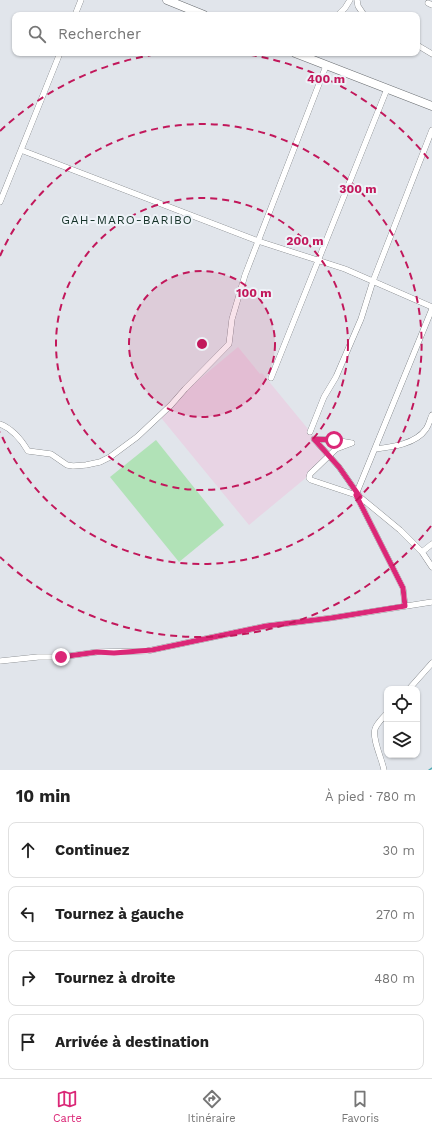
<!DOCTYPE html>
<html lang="fr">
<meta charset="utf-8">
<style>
body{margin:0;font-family:"Work Sans",sans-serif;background:#f2f2f2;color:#222}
.controls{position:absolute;right:12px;bottom:12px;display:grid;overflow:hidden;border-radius:8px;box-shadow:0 1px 3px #0004}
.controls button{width:36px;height:36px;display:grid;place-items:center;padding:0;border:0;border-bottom:1px solid #e0e0e0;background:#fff;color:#222;font:20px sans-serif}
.stop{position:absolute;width:12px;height:12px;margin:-9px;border:3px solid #db2777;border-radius:50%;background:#fff}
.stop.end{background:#db2777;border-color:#fff;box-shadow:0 1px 4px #0008}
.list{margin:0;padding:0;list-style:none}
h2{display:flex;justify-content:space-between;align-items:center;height:52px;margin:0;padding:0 16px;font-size:17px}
h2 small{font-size:13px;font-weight:400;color:#767676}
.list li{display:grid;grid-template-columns:26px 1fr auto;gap:12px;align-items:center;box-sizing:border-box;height:56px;margin:0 8px 8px;padding:0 8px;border:1px solid #e0e0e0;border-radius:8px}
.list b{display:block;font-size:15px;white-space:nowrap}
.list em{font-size:13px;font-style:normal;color:#767676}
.icon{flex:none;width:22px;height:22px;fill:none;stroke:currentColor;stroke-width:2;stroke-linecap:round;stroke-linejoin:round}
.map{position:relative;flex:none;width:432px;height:770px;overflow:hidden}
.search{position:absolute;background:#fff;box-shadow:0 1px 3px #0004;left:12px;right:12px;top:12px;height:44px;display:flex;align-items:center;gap:10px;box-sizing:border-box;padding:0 14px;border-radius:8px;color:#767676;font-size:15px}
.sheet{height:308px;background:#fff}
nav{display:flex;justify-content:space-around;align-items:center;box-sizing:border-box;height:56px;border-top:1px solid #e0e0e0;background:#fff;font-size:11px;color:#767676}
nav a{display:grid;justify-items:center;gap:2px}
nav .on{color:#db2777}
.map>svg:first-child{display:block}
.education{fill:#e8d4e4}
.pitch{fill:#b1e2b7}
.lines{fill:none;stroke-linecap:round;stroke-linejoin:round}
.stream{stroke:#4eabb4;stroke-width:1.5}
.minor-casing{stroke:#666a6e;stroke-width:6}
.primary-casing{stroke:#666a6e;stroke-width:9}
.minor{stroke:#fff;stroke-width:5.5}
.primary{stroke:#fff;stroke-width:8}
.route{stroke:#db2777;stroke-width:5}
.ring{fill:none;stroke:#c2185b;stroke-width:2;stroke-dasharray:7 5}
.labels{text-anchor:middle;stroke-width:4;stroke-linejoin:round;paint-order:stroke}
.neighbourhood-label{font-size:12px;letter-spacing:1px;fill:#143127;stroke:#eef3f8}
.centre{fill:#c2185b;stroke:#eef3f8;stroke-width:2}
.ring-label{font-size:12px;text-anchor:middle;font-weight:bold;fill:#c2185b;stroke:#eef3f8;stroke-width:4;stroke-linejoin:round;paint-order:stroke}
</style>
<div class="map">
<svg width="432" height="770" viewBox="0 0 432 770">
<rect width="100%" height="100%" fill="#e1e5eb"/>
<path class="education" d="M238 347 260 374 262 373 331 457 249 525 158 414Z"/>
<path class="pitch" d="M156 440 224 525 179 562 110 477Z"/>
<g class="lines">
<path class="stream" d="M429 770 432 768"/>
<g class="minor-casing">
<path id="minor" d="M357 0 358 6 364 15
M428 3 432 5
M75 15 81 0
M338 15 345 8 350 0
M417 45 432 54
M21 150 258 241 345 269 432 307
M0 202 60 53
M271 378 387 89
M0 424C13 429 21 439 28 451L51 454 67 465 73 466 86 465 100 462 110 457 137 437 171 405 185 389 229 344 232 319 245 275 326 66
M310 432 324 397 336 377 361 319 373 281 432 130
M314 439 339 467 360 497 400 530 422 552 432 567
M314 439 334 440 351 443
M352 443 336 449 310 474 309 478 311 480 359 496
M375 449C392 447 416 444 426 429 429 425 430 419 432 415
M357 492 432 309
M356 495 403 588 405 606
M422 552 432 544
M0 661 38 657H61L97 652 147 651 266 626 331 618 432 602
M409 689 432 663
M384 770C382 759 372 739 375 729 377 723 383 718 387 713"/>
</g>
<g class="primary-casing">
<path id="primary" d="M167 0 204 15
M295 53 432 106"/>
</g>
<use href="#minor" class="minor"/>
<use href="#primary" class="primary"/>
</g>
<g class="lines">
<path class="route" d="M61 657 97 652 114 653 152 650 266 626 331 618 405 606 403 588 356 495 360 497 339 467 314 439 334 440"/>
</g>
<circle cx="202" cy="344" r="73" fill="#c2185b" fill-opacity=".12"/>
<g class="ring">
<circle cx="202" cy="344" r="73"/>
<circle cx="202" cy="344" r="146"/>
<path d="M0 256A220 220 0 1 1 0 432"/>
<path d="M431 526A293 293 0 0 1 0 557M0 131A293 293 0 0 1 166 53M238 53A293 293 0 0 1 431 162"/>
</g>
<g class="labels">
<g class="neighbourhood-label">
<text x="127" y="224">GAH-MARO-BARIBO</text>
</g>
</g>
<circle cx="202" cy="344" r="6" class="centre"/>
<g class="ring-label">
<text x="326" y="83">400 m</text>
<text x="358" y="193">300 m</text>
<text x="305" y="245">200 m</text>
<text x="254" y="297">100 m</text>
</g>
</svg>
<div class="controls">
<button><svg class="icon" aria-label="locate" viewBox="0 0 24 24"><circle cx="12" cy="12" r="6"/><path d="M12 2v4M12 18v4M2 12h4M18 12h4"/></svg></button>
<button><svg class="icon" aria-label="layers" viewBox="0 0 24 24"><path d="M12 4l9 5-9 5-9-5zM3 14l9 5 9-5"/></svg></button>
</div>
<div class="stop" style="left:334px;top:440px"></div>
<div class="stop end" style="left:61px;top:657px"></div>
<div class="search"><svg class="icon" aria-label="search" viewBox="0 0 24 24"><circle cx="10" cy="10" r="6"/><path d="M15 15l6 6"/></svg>Rechercher</div>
</div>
<section class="sheet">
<h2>10 min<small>À pied · 780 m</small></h2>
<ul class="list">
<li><svg class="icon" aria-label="ahead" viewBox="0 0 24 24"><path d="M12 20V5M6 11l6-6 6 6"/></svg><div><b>Continuez</b></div><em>30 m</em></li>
<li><svg class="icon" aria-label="left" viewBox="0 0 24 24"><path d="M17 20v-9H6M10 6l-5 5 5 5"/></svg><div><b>Tournez à gauche</b></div><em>270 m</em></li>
<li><svg class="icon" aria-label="right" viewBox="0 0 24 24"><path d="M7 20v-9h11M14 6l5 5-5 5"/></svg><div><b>Tournez à droite</b></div><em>480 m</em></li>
<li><svg class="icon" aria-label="arrive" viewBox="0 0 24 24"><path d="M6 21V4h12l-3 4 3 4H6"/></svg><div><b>Arrivée à destination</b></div></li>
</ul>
</section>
<nav>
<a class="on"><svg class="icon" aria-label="map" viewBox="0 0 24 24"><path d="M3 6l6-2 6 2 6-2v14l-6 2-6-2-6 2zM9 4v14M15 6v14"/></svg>Carte</a>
<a><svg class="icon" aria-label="directions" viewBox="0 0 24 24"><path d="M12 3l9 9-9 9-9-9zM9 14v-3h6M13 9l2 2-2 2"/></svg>Itinéraire</a>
<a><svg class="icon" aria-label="saved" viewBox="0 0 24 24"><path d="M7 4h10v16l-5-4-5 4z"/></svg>Favoris</a>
</nav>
